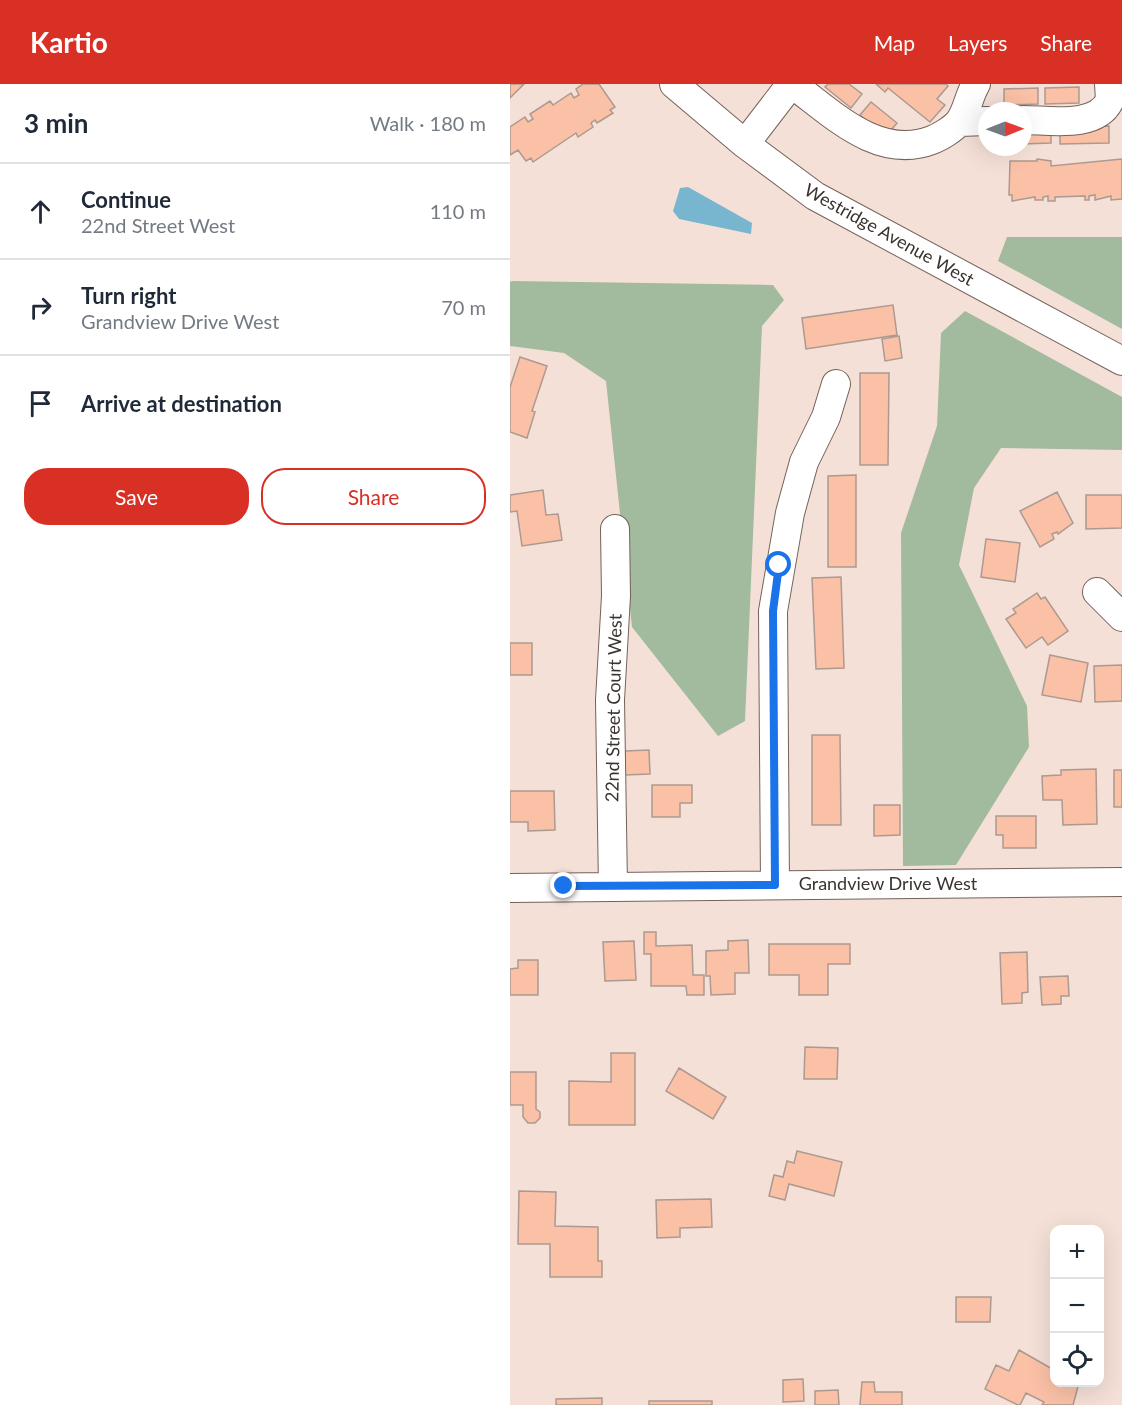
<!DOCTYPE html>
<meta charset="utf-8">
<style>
body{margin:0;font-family:Lato,sans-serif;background:#f6f6f7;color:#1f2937}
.controls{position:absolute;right:18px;bottom:18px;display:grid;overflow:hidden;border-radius:12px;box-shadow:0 6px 24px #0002}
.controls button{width:54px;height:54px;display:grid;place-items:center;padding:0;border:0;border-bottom:2px solid #e0e1e3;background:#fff;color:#1f2937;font:30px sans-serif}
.compass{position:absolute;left:468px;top:18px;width:54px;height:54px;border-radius:50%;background:#fff;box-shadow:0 6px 24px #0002;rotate:89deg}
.stop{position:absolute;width:18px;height:18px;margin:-14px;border:4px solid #1a73e8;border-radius:50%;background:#fff}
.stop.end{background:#1a73e8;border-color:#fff;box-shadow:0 2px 6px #0008}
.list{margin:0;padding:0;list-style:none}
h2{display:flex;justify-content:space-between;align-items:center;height:78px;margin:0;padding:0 24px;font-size:26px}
h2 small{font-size:20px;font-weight:400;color:#747a83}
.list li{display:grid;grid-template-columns:39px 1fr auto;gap:18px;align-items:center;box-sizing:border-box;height:96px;padding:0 24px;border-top:2px solid #e0e1e3}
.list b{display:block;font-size:22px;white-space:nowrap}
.list p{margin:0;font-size:20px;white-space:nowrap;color:#747a83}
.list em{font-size:20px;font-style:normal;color:#747a83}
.actions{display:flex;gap:12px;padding:18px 24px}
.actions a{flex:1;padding:14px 0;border:2px solid #d93025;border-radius:24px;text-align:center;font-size:21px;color:#d93025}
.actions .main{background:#d93025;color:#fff}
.icon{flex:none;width:33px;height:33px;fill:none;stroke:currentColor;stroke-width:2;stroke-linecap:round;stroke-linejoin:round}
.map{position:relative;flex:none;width:612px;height:1321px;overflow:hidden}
header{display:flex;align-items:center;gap:36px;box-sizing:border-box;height:84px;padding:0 30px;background:#d93025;color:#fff}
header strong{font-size:28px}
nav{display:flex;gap:33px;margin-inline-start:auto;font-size:21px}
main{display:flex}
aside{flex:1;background:#fff}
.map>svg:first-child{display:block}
.green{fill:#a2ba9d}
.water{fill:#78b6d0}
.building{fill:#fac1a7;stroke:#ac9990;stroke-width:1.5}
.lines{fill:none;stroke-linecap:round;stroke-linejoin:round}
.minor-casing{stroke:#74625a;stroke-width:30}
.minor{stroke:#fff;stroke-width:28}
.route{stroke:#1a73e8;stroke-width:8}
.labels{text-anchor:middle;stroke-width:4.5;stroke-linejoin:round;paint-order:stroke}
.street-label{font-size:18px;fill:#3b332f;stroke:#fff}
</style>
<header>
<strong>Kartio</strong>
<nav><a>Map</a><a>Layers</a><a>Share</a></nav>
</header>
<main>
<aside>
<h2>3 min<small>Walk · 180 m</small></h2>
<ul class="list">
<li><svg class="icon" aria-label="ahead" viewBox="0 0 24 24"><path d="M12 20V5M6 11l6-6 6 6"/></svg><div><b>Continue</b><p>22nd Street West</p></div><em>110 m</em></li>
<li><svg class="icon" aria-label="right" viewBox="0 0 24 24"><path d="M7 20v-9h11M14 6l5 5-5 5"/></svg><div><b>Turn right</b><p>Grandview Drive West</p></div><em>70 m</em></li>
<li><svg class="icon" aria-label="arrive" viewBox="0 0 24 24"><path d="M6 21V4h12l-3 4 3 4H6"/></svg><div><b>Arrive at destination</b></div></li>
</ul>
<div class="actions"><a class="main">Save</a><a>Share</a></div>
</aside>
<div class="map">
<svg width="612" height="1321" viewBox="0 0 612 1321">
<rect width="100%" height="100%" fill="#f5e0d7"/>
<path class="green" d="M497 153H612V245L488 177Z
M2 197 263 201 274 216 252 242 235 637 208 652 122 543 96 297 54 269 0 262V198Z
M455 227 612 313V366L491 364 464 404 449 481 517 622 519 663 446 781 393 782 391 449 427 342 431 249Z"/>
<path class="water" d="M178 103 242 139 241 150 169 135 163 127 170 104Z"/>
<path class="building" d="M0 0H14L0 14Z
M73 0H89L105 23 100 26 103 29 87 39 85 36 81 39 83 43 68 53 66 49 23 78 21 74 16 77 8 66 0 71V43L15 33 18 38 23 35 20 30 40 17 43 21 61 9 64 14 69 11 66 5Z
M318 0H339L352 10 341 24 315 3Z
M366 0H436L438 2 427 15 435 21 420 38 378 4 375 8Z
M569 3V19L535 20V4Z
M528 4V20L494 21V5Z
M361 18 387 39 376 52 350 31Z
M541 42V59L513 60V43Z
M599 42V59L550 60V43Z
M527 75 541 77V82L612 75V115L601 116V112L585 116V111L579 112V116H575V112L545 113V117H538V112L533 113V116H525V113L502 117V111H499L500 77H527Z
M383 221 387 251 296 265 292 234Z
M389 252 392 274 375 277 372 255Z
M10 273 37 282 22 327 25 328 17 354 0 348V303Z
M350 289H379L378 381H350Z
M346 391V483H318V392Z
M33 406 36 431 48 430 52 456 12 462 7 427 0 428V411Z
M547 408 563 439 548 450 547 448 542 450 544 455 530 463 510 427Z
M576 411H612V444L576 445Z
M476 455 510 459 505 498 471 493Z
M331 493 334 584 306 585 302 494Z
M527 509 531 515 535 513 558 547 538 561 532 553 516 564 496 535 506 529 503 525Z
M0 559H22V591H0Z
M540 571 578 579 571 618 532 611Z
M612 581V617L585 618 584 582Z
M302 651H330L331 741H302Z
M139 666 140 690 115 691V667Z
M586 685 587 740 553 741 552 716H533L532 692 551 691V686Z
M604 686H612V723H604Z
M142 701H182V719H170V733H142Z
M0 707H44L45 746 18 747V738H0Z
M364 721H390V751L364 752Z
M486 732H526V764H493V751H486Z
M134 848H146V862L182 861 183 891H194V911H177L176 902H141V870H134Z
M238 856 239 889H225V910L201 911 200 892H196V867L218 866V857Z
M124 857 126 896 95 897 93 858Z
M259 860H340V880H318V911H289V891H259Z
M517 868 518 908 512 909V919L492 920 490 869Z
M8 876H28V911H0V885L8 884Z
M558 892 559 912H551V920L532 921 530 893Z
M295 963 328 964 327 995H294Z
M101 969H125V1041H59V997L101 998Z
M169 984 216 1013 203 1035 156 1007Z
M0 988H26V1025L30 1028V1034L25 1039H18L13 1033V1021H0Z
M287 1067 332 1078 324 1112 279 1100 275 1116 259 1112 264 1091 273 1093 277 1077 284 1079Z
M9 1107 46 1108 45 1142 88 1143V1177H92V1193H40V1160H8Z
M201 1115 202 1143 170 1144V1153L147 1154 146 1116Z
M446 1213H481L480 1238H446Z
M509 1266 544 1286V1298L569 1299 563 1321H532L534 1318 516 1309 510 1321H508L475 1305 486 1281 499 1287Z
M293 1295 294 1317 273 1318V1296Z
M352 1298H364L365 1308H392V1321H350Z
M328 1306 329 1321H305V1307Z
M92 1314V1321H46V1315Z
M139 1317H202V1321H139Z"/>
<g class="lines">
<g class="minor-casing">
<path id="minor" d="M164 0 235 60 305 112 612 277
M282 0C322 29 368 77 422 56 430 53 443 45 449 38 457 28 459 11 466 0
M513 36C540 36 587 45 600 16L599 0
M450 38 477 37
M235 60 281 0
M587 508 612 533
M265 801 263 527 280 429 294 378 316 333 326 300
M103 803 100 616 106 512 105 445
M0 804 612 798"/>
</g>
<use href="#minor" class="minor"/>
</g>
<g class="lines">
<path class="route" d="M54 802 265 801 263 527 269 481"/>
</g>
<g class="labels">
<g class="street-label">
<text transform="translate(379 151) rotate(29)" y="6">Westridge Avenue West</text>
<text transform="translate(104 624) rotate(-89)" y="6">22nd Street Court West</text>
<text x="378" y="806">Grandview Drive West</text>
</g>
</g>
</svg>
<div class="controls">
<button>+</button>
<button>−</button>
<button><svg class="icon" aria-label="locate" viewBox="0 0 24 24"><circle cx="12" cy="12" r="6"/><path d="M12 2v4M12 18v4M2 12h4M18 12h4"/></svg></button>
</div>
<svg class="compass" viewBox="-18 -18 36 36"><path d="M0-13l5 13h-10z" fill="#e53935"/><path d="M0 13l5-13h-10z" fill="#747a83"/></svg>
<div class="stop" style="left:269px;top:481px"></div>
<div class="stop end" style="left:54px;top:802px"></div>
</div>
</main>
